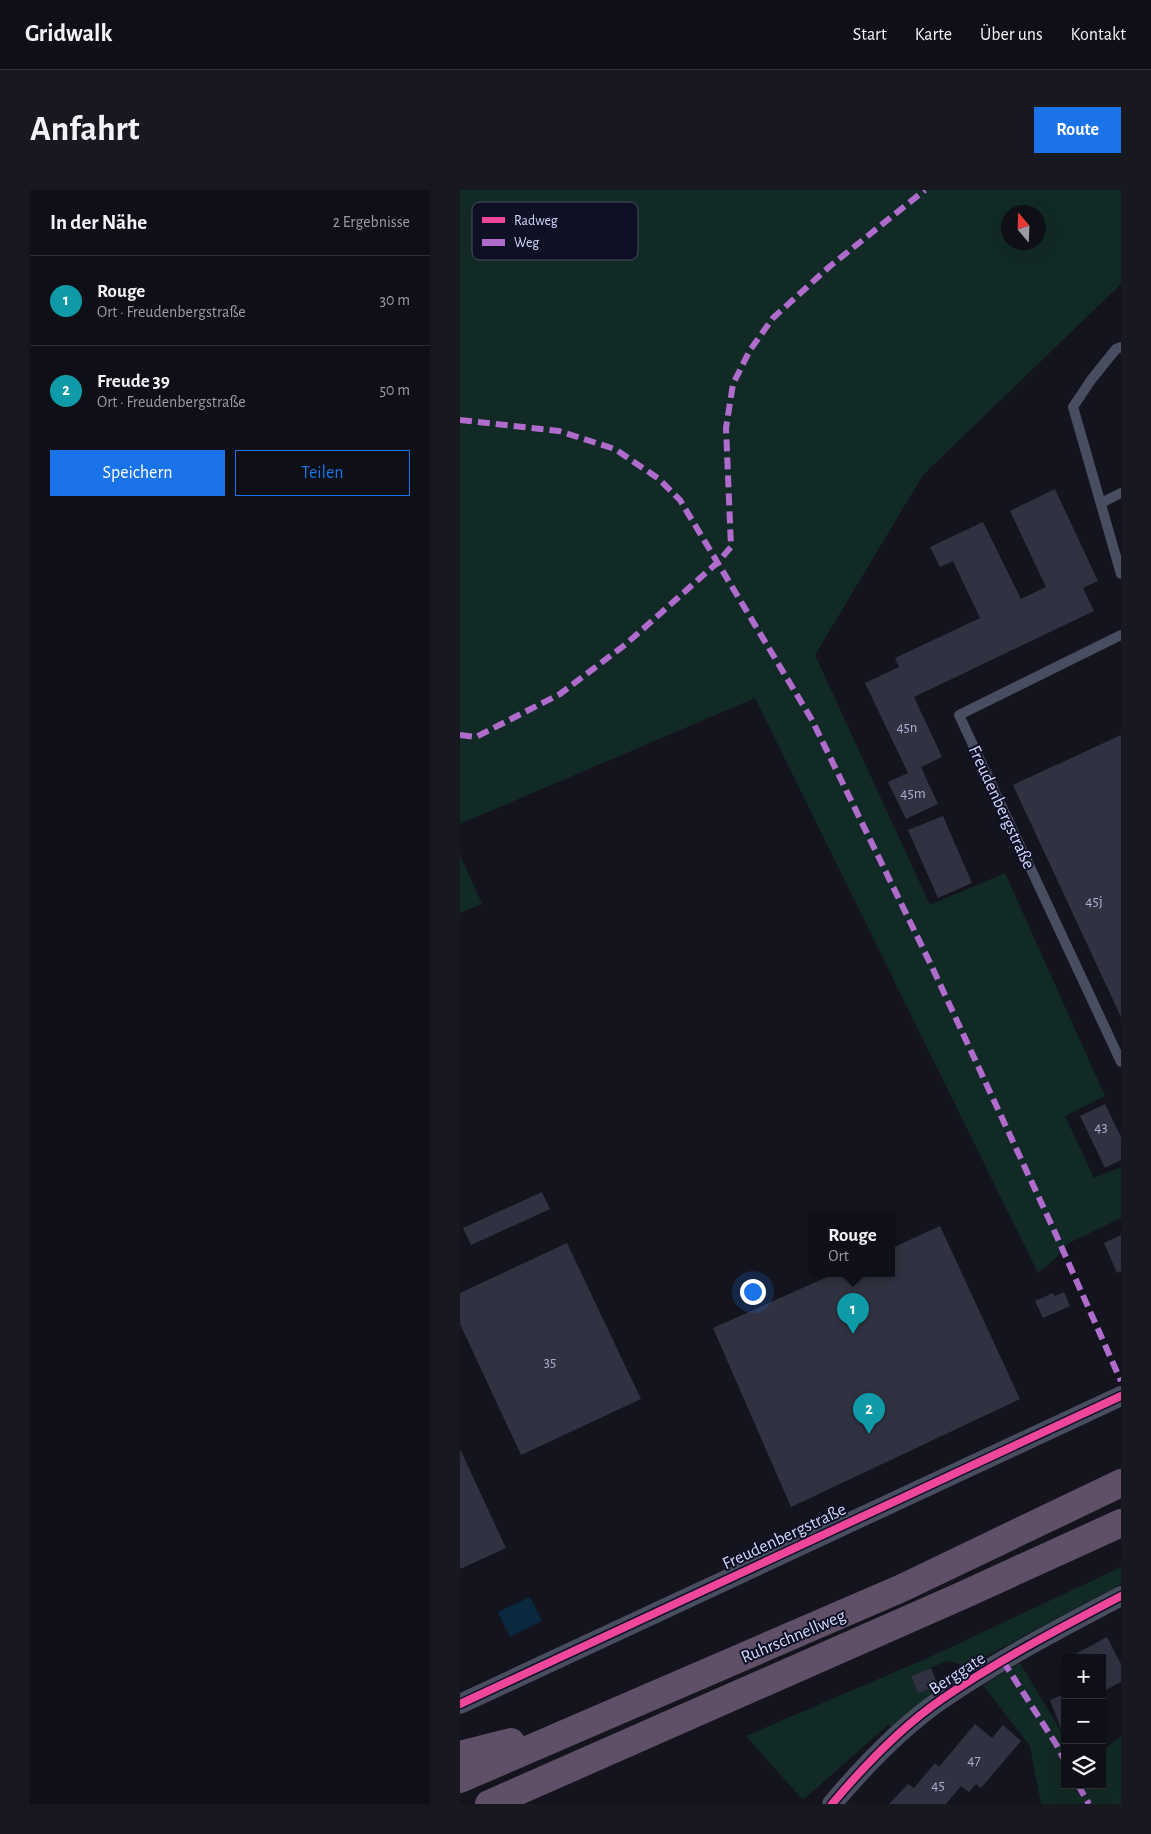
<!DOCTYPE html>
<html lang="de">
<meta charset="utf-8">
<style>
body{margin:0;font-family:"Alegreya Sans",sans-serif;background:#181820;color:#f1f3f6}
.controls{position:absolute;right:15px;bottom:15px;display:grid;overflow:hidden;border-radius:0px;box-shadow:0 5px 20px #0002}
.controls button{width:45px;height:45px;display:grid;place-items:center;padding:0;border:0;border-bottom:1px solid #2f2f36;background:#0f0f17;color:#f1f3f6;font:25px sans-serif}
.compass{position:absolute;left:541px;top:15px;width:45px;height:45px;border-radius:50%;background:#0f0f17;box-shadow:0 5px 20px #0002;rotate:341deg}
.you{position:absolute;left:292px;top:1101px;width:18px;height:18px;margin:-12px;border:4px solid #fff;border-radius:50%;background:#1a73e8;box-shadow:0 0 0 8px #1a73e833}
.badge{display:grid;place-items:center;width:32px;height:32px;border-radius:50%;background:#1a73e8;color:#fff;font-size:16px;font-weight:700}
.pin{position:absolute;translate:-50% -41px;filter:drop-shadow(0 1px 2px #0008)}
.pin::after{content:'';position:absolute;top:26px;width:18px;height:15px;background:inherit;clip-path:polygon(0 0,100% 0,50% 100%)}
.popup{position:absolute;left:350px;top:1022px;width:85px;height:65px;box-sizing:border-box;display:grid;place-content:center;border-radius:0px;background:#0f0f17;filter:drop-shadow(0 1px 4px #0005);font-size:16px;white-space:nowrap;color:#9b9ca1}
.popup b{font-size:19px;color:#f1f3f6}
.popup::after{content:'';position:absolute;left:50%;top:100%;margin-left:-10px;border:10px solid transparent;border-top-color:#0f0f17}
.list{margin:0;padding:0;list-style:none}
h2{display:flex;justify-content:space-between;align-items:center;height:65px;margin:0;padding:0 20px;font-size:21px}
h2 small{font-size:16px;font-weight:400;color:#9b9ca1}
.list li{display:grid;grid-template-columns:32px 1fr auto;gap:15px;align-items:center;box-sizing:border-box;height:90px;padding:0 20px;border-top:1px solid #2f2f36}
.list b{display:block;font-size:19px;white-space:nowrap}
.list p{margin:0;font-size:16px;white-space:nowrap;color:#9b9ca1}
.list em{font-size:16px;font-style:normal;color:#9b9ca1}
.actions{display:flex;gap:10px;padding:15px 20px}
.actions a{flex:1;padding:11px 0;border:1px solid #1a73e8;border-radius:0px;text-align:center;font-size:18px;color:#1a73e8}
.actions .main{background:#1a73e8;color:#fff}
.icon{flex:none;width:28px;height:28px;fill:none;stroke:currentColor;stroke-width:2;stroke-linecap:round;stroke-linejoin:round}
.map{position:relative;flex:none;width:661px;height:1614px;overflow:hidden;border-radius:0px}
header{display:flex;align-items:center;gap:30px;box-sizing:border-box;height:70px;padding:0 25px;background:#0f0f17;border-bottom:1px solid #2f2f36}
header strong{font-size:24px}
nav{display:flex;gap:28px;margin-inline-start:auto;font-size:18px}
.intro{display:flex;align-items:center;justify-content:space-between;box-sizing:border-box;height:120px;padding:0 30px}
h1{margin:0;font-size:35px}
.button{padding:12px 22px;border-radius:0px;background:#1a73e8;color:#fff;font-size:18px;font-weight:700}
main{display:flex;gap:30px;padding:0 30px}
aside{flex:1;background:#0f0f17;border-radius:0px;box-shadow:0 5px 20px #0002}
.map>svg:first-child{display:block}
.green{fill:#122a25;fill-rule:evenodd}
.water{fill:#0b293e}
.building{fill:#313241}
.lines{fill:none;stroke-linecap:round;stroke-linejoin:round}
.service{stroke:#484d60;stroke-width:10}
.minor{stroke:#484d60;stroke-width:20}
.motorway{stroke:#5f5068;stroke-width:28}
.quiet{stroke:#b06ccc;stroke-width:6;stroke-dasharray:12 6;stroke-linecap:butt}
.cycleway-casing{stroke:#0f1024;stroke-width:11}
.cycleway{stroke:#ed469a;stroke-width:8}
.labels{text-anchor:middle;stroke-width:4;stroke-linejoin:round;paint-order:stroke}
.number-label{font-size:15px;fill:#aaaecf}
.street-label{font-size:18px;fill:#d2d8fe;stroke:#0f1024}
.key{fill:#0f1024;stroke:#4a4c65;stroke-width:1}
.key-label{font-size:14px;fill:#d2d8fe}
</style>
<header>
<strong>Gridwalk</strong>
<nav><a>Start</a><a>Karte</a><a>Über uns</a><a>Kontakt</a></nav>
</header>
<div class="intro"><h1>Anfahrt</h1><a class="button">Route</a></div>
<main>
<aside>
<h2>In der Nähe<small>2 Ergebnisse</small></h2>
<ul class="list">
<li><span class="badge" style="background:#0f9aa8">1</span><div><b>Rouge</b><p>Ort · Freudenbergstraße</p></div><em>30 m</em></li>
<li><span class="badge" style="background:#0f9aa8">2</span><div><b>Freude 39</b><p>Ort · Freudenbergstraße</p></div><em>50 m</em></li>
</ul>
<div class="actions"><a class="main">Speichern</a><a>Teilen</a></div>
</aside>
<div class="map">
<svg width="661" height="1614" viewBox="0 0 661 1614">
<rect width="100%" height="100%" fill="#14141f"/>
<path class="green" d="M0 0H661V94L463 285 355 465 470 715 545 683 645 906 605 926 634 988 661 977V1028L609 1053 596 1068 578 1083 295 508 0 634ZM578 22V52H548V22Z
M0 665 22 714 0 723Z
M661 1377V1394L523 1468 504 1481 499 1474 487 1471 451 1486 458 1503 478 1496 479 1499 431 1538 429 1534 343 1610 286 1546 472 1466Z
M560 1473 605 1548V1595H642V1561L661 1546V1614H581L570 1556 523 1495Z"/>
<path class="water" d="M70 1407 82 1431 50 1447 38 1422Z"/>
<path class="building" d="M595 299 638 391 623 398 634 421 454 507 482 567 461 577 478 614 446 629 428 592 448 583 405 493 439 477 435 468 520 428 493 371 480 377 470 357 523 332 561 409 586 397 550 321Z
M661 545V827L553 595Z
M483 626 512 693 478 708 448 640Z
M645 914 661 947V970L645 978 620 926Z
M82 1002 90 1019 11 1055 3 1038Z
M480 1036 560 1209 331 1317 253 1138 376 1083H432V1058Z
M661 1045V1081L657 1083 644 1053Z
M107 1053 181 1209 61 1265 0 1134V1103Z
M604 1102 610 1116 583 1128 575 1111 593 1103 595 1106Z
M0 1259 46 1358 0 1379Z
M647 1447 661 1474V1492L642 1502V1468H608Z
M471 1478 478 1496 458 1503 451 1486Z
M602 1505 605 1512V1537L601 1539 590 1510Z
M515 1534 532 1548 543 1535 561 1551 521 1598 516 1594 509 1602 501 1596 486 1614H429L448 1594 454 1598 475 1573 479 1577Z"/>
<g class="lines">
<path class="service" d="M661 157 656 159 631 190 613 217 661 384
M641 313 661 303
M661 445 499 525 661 872"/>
<path class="minor" d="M0 1514 661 1206
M372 1614C404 1576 441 1537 482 1509 539 1470 600 1438 661 1406"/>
<path class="motorway" d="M0 1565 51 1552
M0 1589 442 1398 661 1293
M29 1614 501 1406 661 1333"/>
<path class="quiet" d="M0 230 99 241 155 259 199 289 220 310 352 530 473 779 593 1038 661 1191
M0 545 16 547 100 504 166 454 258 372 271 357 266 238 273 194 290 160 313 128 369 77 465 0
M543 1471 596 1554 605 1571
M618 1595 629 1614"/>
<g class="cycleway-casing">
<path id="cycleway" d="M0 1514 661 1206
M372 1614C404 1576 441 1537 482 1509 539 1470 600 1438 661 1406"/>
</g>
<use href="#cycleway" class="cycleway"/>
</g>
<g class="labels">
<g class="number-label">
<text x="447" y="542">45n</text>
<text x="453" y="608">45m</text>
<text x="634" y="716">45j</text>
<text x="641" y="942">43</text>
<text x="90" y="1177">35</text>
<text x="514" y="1575">47</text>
<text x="478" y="1600">45</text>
</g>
<g class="street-label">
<text transform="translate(542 617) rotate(65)" y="6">Freudenbergstraße</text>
<text transform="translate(324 1346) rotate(-25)" y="6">Freudenbergstraße</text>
<text transform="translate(333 1446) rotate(-23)" y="6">Ruhrschnellweg</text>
<text transform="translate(497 1483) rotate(-33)" y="6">Berggate</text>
</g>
</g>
<rect x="12" y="12" width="166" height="58" rx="8" class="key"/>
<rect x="22" y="27" width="23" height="6" fill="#ed469a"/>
<rect x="22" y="49" width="23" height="7" fill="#b06ccc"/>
<g class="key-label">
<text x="54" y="35">Radweg</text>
<text x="54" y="57">Weg</text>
</g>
</svg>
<div class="controls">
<button>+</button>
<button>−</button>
<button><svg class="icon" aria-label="layers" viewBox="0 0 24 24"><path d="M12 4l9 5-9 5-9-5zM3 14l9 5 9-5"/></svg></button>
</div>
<svg class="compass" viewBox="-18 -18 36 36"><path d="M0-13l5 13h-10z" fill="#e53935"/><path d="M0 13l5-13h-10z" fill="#9b9ca1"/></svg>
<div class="you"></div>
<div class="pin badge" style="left:393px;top:1144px;background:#0f9aa8">1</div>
<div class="popup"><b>Rouge</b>Ort</div>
<div class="pin badge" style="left:409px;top:1244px;background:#0f9aa8">2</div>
</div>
</main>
